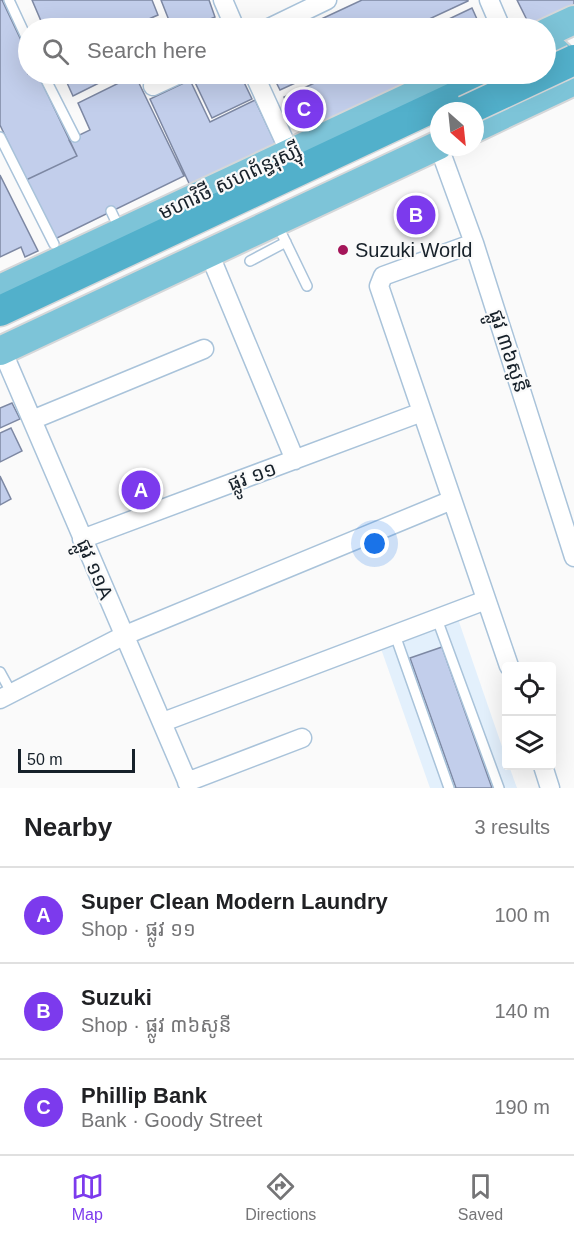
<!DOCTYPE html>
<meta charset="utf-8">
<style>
body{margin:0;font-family:Arial,"Noto Sans Khmer",sans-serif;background:#f2f2f2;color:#202124}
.controls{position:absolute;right:18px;bottom:18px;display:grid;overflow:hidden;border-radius:6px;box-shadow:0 6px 24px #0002}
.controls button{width:54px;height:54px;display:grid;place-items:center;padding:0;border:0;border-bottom:2px solid #e0e0e0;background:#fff;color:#202124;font:30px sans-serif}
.compass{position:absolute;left:430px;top:102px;width:54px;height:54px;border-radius:50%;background:#fff;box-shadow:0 6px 24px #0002;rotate:153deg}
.scale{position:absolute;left:18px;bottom:15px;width:117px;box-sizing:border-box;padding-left:6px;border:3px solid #17212a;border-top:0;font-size:16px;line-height:21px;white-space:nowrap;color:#17212a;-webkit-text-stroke:4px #fafafa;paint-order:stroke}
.you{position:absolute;left:375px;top:544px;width:21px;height:21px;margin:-15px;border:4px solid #fff;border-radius:50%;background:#1a73e8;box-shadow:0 0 0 9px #1a73e833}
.badge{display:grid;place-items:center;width:39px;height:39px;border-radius:50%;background:#7c3aed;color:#fff;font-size:20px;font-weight:700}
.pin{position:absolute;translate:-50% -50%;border:3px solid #fff;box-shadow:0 2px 6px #0006}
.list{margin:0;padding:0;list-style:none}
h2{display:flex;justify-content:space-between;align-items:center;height:78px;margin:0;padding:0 24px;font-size:26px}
h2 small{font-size:20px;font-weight:400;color:#757577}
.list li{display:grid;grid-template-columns:39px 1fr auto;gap:18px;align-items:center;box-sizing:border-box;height:96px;padding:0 24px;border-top:2px solid #e0e0e0}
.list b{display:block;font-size:22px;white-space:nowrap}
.list p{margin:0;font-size:20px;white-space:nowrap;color:#757577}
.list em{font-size:20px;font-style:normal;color:#757577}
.icon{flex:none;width:33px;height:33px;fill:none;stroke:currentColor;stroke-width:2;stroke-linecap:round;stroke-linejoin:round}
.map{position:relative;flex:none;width:574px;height:788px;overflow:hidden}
.search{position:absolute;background:#fff;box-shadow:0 6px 24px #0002;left:18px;right:18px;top:18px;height:66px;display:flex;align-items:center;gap:15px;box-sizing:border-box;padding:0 21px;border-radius:33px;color:#757577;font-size:22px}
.sheet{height:366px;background:#fff}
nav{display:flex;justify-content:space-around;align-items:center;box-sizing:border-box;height:84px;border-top:2px solid #e0e0e0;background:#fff;font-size:16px;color:#757577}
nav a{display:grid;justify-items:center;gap:3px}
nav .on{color:#7c3aed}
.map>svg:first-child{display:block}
.built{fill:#e3f0fc}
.building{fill:#c2ceeb;stroke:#7d88a3;stroke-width:1.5}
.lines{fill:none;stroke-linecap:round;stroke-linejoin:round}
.service-casing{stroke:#a9c3da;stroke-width:12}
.minor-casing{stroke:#a9c3da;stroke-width:21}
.primary-casing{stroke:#d5d7d9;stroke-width:32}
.trunk-casing{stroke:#d5d7d9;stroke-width:33}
.service{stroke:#fff;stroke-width:9}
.minor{stroke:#fff;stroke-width:18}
.primary{stroke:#7dc4d8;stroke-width:28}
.trunk{stroke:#52b0cb;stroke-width:30}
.trunk-bridge-casing{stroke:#d5d7d9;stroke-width:33;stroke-linecap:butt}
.trunk-bridge{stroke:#52b0cb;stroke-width:30}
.poi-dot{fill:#a41559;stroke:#fafafa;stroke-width:2}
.labels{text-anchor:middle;stroke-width:4.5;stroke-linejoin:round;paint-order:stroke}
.street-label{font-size:20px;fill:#17212a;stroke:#fafafa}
.poi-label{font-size:20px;fill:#17212a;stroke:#fafafa;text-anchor:start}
</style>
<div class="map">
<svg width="574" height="788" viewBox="0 0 574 788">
<rect width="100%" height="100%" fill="#fafafa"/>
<path class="built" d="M457 616 506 758V766H509L517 788H430L379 643Z"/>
<path class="building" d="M0 0H2L28 55V74H38L77 156 26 180 0 125Z
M32 0H152L158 15 128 28H44Z
M161 0H209L215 17 196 25 197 28H172Z
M362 0H468V1L410 28H302Z
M517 0H574V5L530 26Z
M472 8 481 28H430Z
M63 74H117L73 96Z
M202 74H240L252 99 212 118 193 78Z
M272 74H315L280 90Z
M334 74H443L304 139 284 97Z
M135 75 184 176 55 239 26 180 77 156 69 140 90 130 78 103Z
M190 80 210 122 255 100 280 153 194 194 150 99Z
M0 175 38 251 25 257 21 247 0 257Z
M12 403 20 419 0 428V408Z
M11 428 22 451 0 462V433Z
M0 476 11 499 0 505Z
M442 647 492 788H456L410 658Z"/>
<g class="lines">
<g class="service-casing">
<path id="service" d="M9 0 28 41
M43 74 75 137
M0 137 54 244
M111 211 120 230
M277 224 307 286
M250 261 286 242
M437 619 499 788
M395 635 449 788
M0 672 11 692"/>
</g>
<g class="minor-casing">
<path id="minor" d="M223 0 235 28
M489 0 501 28
M269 28 327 0
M254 74 290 153
M153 86 179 74
M439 147 474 243 574 557
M474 243 383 276 379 286 509 666
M209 253 295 460
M2 350 190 788
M32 420 204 349
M82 539 422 412
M0 699 123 636 452 500
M163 722 486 600
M543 766 550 788
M187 782 302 738"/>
</g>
<g class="primary-casing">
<path id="primary" d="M546 33 574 20
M546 43 562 58 563 76 557 86
M475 128 574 81
M0 289 459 74
M0 351 439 145"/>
</g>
<g class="trunk-casing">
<path id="trunk" d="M0 311 504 74"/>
</g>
<use href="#service" class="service"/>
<use href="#minor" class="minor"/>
<use href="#primary" class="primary"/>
<use href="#trunk" class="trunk"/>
<g class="trunk-bridge-casing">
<path id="trunk-bridge" d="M465 111 574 60"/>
</g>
<use href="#trunk-bridge" class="trunk-bridge"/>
</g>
<circle class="poi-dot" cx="343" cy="250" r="6"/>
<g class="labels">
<g class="street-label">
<text transform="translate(230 181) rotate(-25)" y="7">មហាវិថី សហព័ន្ធរុស្ស៊ី</text>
<text transform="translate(509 351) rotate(72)" y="7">ផ្លូវ ៣៦សូនី</text>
<text transform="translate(252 476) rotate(-20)" y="7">ផ្លូវ ១១</text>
<text transform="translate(95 569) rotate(67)" y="7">ផ្លូវ ១១A</text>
</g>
<g class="poi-label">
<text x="355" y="257">Suzuki World</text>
</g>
</g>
</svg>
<div class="controls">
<button><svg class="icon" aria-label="locate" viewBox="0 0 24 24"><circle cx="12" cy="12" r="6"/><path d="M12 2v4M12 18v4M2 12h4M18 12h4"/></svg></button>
<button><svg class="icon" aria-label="layers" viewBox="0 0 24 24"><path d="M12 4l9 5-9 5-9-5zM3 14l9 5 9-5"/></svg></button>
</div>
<svg class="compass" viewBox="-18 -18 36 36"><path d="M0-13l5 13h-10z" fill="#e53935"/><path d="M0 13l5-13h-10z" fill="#757577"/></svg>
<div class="scale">50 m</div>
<div class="you"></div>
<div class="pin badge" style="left:141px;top:490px">A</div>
<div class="pin badge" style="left:416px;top:215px">B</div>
<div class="pin badge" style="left:304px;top:109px">C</div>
<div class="search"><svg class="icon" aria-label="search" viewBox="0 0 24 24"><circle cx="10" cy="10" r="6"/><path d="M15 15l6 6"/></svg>Search here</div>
</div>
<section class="sheet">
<h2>Nearby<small>3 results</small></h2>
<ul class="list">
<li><span class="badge">A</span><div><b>Super Clean Modern Laundry</b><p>Shop · ផ្លូវ ១១</p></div><em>100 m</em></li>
<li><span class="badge">B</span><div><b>Suzuki</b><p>Shop · ផ្លូវ ៣៦សូនី</p></div><em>140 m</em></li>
<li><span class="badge">C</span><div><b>Phillip Bank</b><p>Bank · Goody Street</p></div><em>190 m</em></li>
</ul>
</section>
<nav>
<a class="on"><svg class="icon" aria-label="map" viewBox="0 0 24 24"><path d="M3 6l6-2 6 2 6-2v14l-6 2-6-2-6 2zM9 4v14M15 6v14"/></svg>Map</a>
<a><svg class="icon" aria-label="directions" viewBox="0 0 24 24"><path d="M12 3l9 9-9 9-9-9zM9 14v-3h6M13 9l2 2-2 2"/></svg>Directions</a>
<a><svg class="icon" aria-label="saved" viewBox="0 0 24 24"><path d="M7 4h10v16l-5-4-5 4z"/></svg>Saved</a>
</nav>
